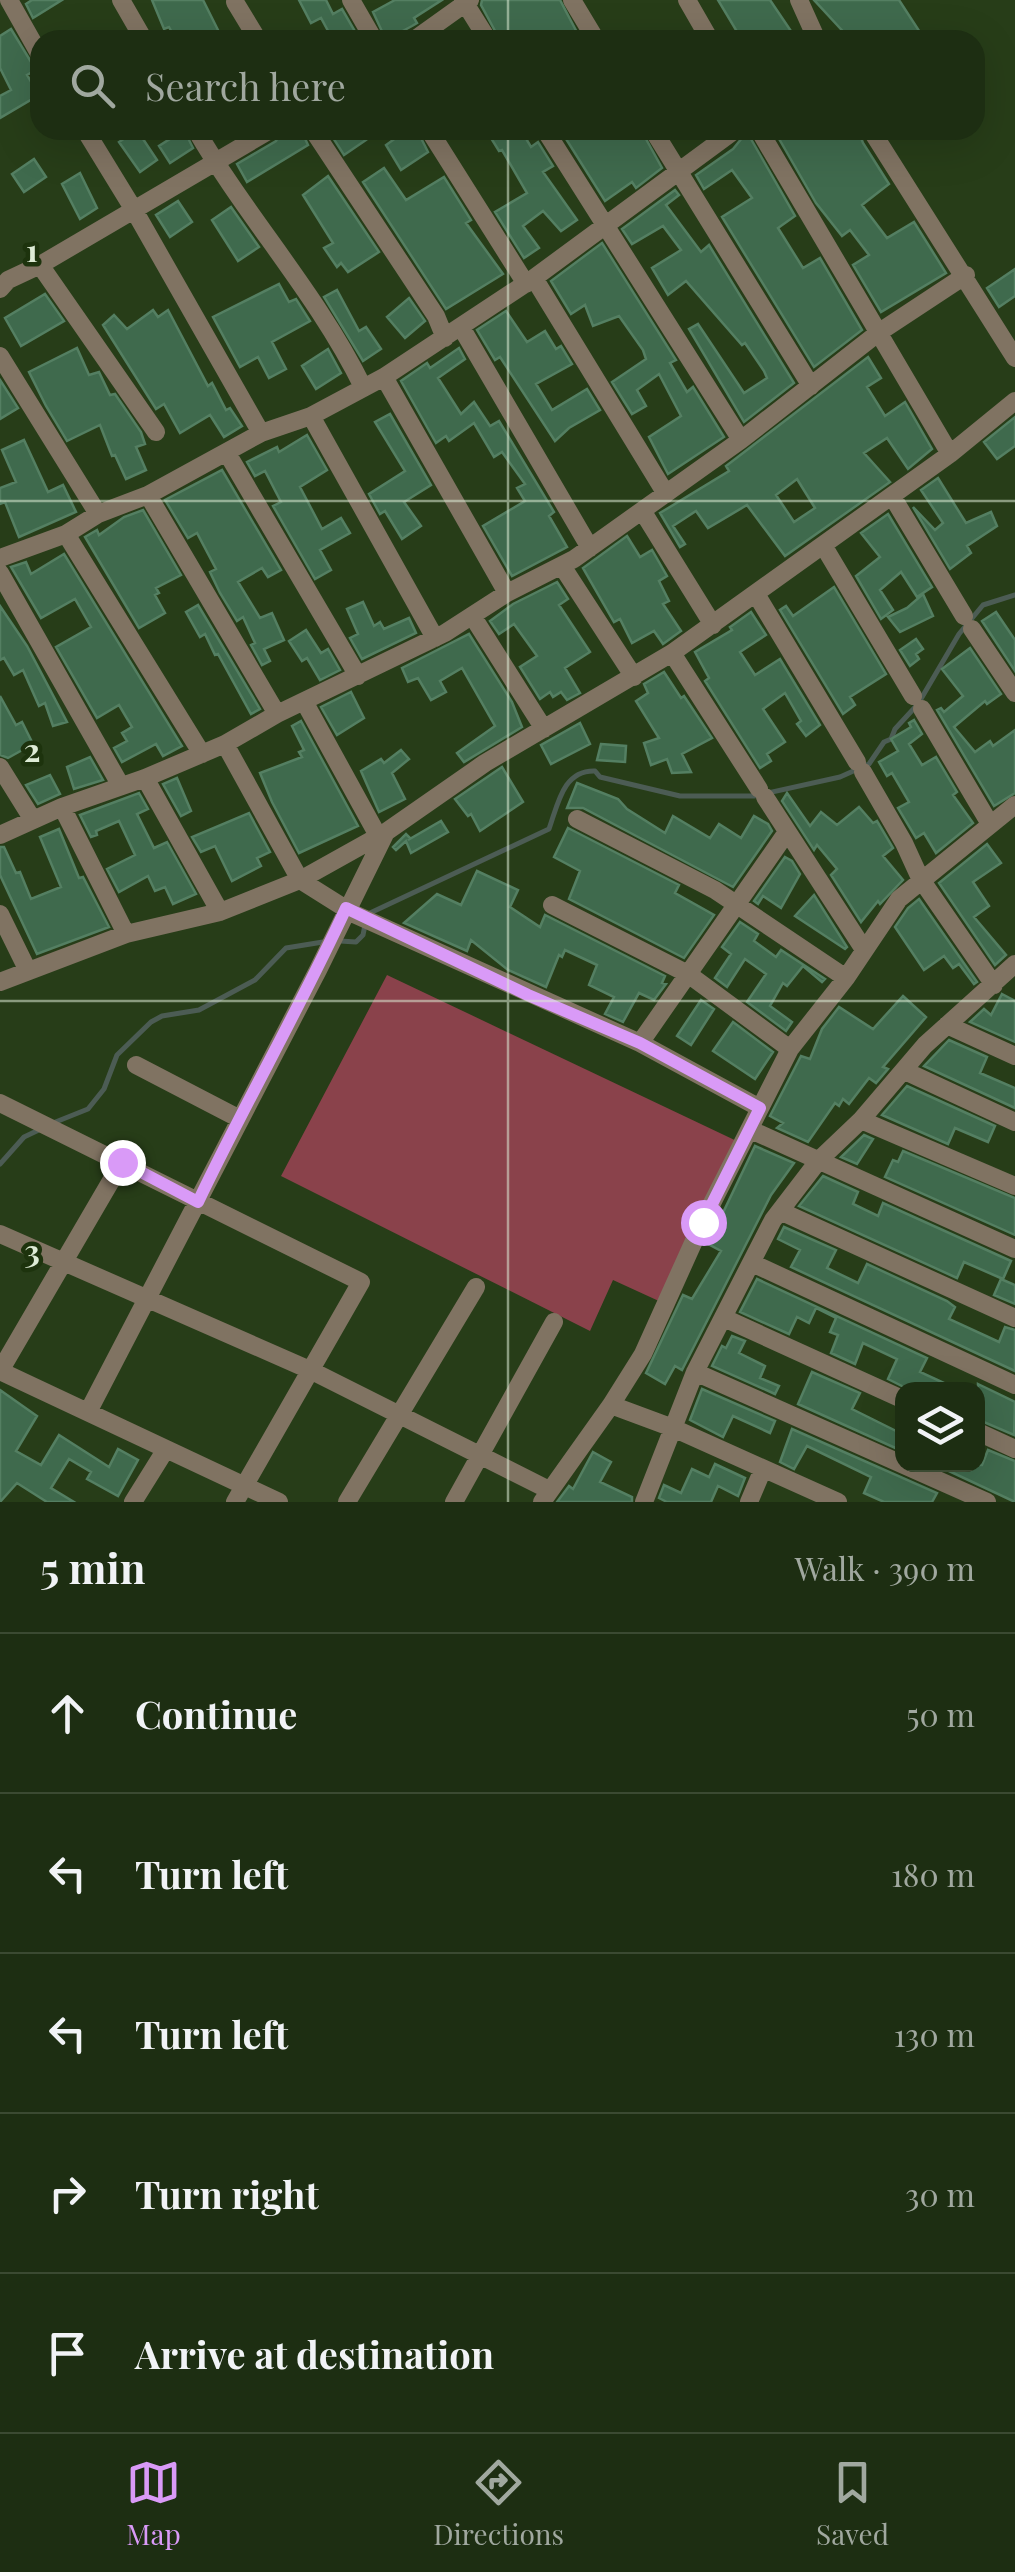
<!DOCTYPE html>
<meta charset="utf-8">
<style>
body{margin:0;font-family:"Playfair Display",serif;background:#25361b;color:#f1f3f6}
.controls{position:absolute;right:30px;bottom:30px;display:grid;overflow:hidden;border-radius:20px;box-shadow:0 10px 40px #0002}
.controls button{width:90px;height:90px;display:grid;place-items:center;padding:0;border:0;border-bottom:2px solid #3b4a32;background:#1d2e12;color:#f1f3f6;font:50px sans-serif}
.stop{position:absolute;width:30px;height:30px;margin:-22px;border:8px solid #d99af7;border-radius:50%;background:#fff}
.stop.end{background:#d99af7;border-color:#fff;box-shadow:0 2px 10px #0008}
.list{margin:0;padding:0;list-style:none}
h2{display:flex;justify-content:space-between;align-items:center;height:130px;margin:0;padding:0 40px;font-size:42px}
h2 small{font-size:32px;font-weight:400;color:#a0a89f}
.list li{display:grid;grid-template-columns:65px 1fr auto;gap:30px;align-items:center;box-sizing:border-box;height:160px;padding:0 40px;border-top:2px solid #3b4a32}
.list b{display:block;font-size:38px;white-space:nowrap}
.list em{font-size:32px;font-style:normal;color:#a0a89f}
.icon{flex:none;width:55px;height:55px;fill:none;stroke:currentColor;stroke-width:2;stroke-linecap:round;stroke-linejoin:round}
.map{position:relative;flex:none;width:1015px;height:1502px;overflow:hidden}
.search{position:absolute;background:#1d2e12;box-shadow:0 10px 40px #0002;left:30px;right:30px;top:30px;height:110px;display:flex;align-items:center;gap:25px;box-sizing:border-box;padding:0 35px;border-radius:30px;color:#a0a89f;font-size:38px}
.sheet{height:930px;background:#1d2e12}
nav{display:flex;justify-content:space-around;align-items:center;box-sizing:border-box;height:140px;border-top:2px solid #3b4a32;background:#1d2e12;font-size:28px;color:#a0a89f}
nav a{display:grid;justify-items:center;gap:5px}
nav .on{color:#d99af7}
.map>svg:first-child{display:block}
.green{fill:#8a424b}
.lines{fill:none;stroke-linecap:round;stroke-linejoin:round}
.stream{stroke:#4c5c54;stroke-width:5}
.building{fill:#3f6a4d;stroke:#547f62;stroke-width:2.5;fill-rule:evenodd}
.minor{stroke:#807362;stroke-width:18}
.route{stroke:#d99af7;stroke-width:12}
.grid{fill:none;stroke:#ddebd5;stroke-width:2.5;stroke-opacity:0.55}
.grid-label{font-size:32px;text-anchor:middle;font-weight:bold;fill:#ddebd5;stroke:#1d330d;stroke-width:9;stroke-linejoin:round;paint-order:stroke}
</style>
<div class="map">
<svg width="1015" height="1502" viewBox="0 0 1015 1502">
<rect width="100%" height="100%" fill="#273d18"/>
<path class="green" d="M387 975 743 1144 661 1302 613 1280 590 1331 281 1176Z"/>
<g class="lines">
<path class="stream" d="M370 913 549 829C558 804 563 770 595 771L600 777 680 796H754L840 777 869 764 884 742 891 739 895 729 918 704 959 634 983 605 1015 595
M340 941 356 942 363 935 365 925
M53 1123 88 1109 104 1089 117 1055 151 1022 162 1016 199 1010 255 980 286 948 329 941
M0 1164 24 1137 43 1128"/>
</g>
<path class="building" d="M32 0H62L33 18 26 4Z
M152 0H203L220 34 206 40H176L169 27 164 29Z
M299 0H326L333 14 342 9 360 40H333L321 18 311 23Z
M395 0H442L414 18 417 23 412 26 386 40 373 12Z
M482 0H560L581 40H500L481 5Z
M718 0H770L797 40H742Z
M814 0H899L925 40H851Z
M11 29 36 70 27 75 39 95 0 118V96L11 90 0 68V36Z
M137 130 157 160 140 172 119 142Z
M184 130 193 148 170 163 159 146Z
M282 130H301L308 145 247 182 237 164 276 141Z
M328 130H359L366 140 344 155Z
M407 130H417L428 152 401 170 386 145Z
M486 130H521L531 147 538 142 553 166 543 172 577 220 561 231 543 211 523 226 539 248 524 258 495 212 527 193 502 150 499 151Z
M641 130 662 168 636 188 632 182 605 201 561 131Z
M774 130H839L843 135 858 130 863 143 889 184 862 205 887 238 914 222 946 273 881 312 853 265 869 255 850 230 842 236 816 203Z
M747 132 795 216 778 228 803 268 820 258 862 330 814 367 722 217 752 198 732 170 704 189 696 175 733 149Z
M34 159 46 177 24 192 12 174Z
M384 168 406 200 444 177 471 220 466 223 503 274 446 309 363 182Z
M80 173 97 208 80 219 62 184Z
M328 176 379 252 348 272 341 263 337 267 324 248 333 243 303 195Z
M675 190 679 195 666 205 701 252 709 245 794 383 744 422 689 329 698 324 744 393 767 378 764 371 745 343 742 345 686 281 668 295 652 268 681 250 663 226 632 244 622 229Z
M178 201 192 222 170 237 156 215Z
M231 207 259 247 238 261 212 220Z
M602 243 676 360 670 363 687 392 693 387 724 437 668 474 649 437 681 416 659 374 637 390 646 406 632 414 612 382 646 359 643 350 619 316 593 326 585 305 571 314 551 281Z
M1015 269V296L999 307 987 288Z
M279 284 289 302 296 299 310 321 272 342 286 369 269 378 258 357 240 367 213 317Z
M337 290 359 331 366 327 381 349 363 361 324 297Z
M45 294 64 321 21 346 5 318Z
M409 298 425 321 405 338 387 317Z
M153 310 158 317 168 310 208 386 212 383 226 410 230 408 242 426 224 437 210 415 180 433 164 404 156 409 103 325 114 315 127 329Z
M506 311 527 342 545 331 556 349 561 346 572 364 536 384 552 410 587 389 600 410 569 428 555 441 500 357 495 360 477 330Z
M77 348 89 375 99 372 110 395 115 394 141 432 145 444 136 447 146 470 126 479 115 455 112 456 100 425 67 441 46 406 29 372Z
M459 348 465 359 438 378 461 414 474 402 490 426 499 421 554 512 549 516 567 547 512 576 483 526 525 501 517 488 525 484 502 452 494 457 474 423 449 441 446 436 436 443 401 381 427 363 430 368Z
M328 349 341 373 316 389 302 366Z
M868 357 881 378 867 387 885 416 905 402 932 449 908 469 887 438 864 453 890 482 785 556 747 505 708 528 696 511 673 526 685 544 680 547 660 513 729 471 726 466ZM797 479 815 508 794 522 776 495Z
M0 380 18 408 0 419Z
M390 414 431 485 404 502 421 526 402 539 385 511 380 514 369 494 405 471 375 422Z
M1015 417V446L997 459 984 442Z
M307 435 327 470 300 487 322 529 341 518 350 533 320 550 331 570 315 579 273 506 281 502 265 471 255 476 247 462 277 447 279 452Z
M24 440 48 492 63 485 76 512 19 537 5 502 0 504V488L16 482 2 450Z
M222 470 281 570 268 577 262 568 238 582 260 618 272 613 284 640 264 649 270 661 262 665 251 645 255 643 243 617 237 621 220 593 210 572 216 569 197 533 188 538 165 500Z
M938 478 966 523 991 512 997 526 967 546 971 553 950 569 913 507 935 530 943 523 921 490Z
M143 510 181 575 156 588 159 593 155 595 165 613 139 628 85 537 97 530 99 535 124 517Z
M888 514 932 587 917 597 901 572 880 590 893 610 881 619 856 576 880 557 861 533Z
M627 536 640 557 652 550 667 576 659 581 669 601 663 604 681 631 663 644 654 631 632 643 620 619 614 622 583 568Z
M64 554 182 746 163 756 156 744 122 762 114 748 127 741 122 733 132 727 119 705 97 718 56 647 91 627 75 599 41 618 11 567 26 562 31 574Z
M557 582 568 599 559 605 590 652 565 668 580 693 567 700 561 692 553 697 550 692 540 699 520 667 537 656 514 624 499 634 490 621 513 604Z
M834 587 886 674 850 697 855 705 843 714 780 610 786 606 793 616Z
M923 594 933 616 900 632 888 617 907 608Z
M363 602 374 626 380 622 384 629 409 618 416 633 362 659 350 638 358 634 347 609Z
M198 605 260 709 251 714 218 654 215 655 205 634 200 637 186 612Z
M0 606 27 646 67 722 53 726 45 703 39 706 23 670 14 675 4 658 0 660Z
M751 612 766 635 740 652 755 675 780 659 820 725 806 736 797 724 801 721 785 693 763 709 785 742 767 754 771 761 760 768 705 681 709 678 695 652 732 630 730 627Z
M996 612 1015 640V671L982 621Z
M306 630 321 653 328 649 340 670 320 680 307 658 302 661 289 641Z
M469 634 512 702 522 727 464 762 457 753 495 726 462 668 440 681 446 692 431 700 418 678 408 682 402 668Z
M916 639 923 649 916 654 919 659 910 666 900 650Z
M970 648 1001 694 987 704 985 701 954 727 975 752 990 741 993 746 1015 730V793L994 806 937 710 941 708 944 712 963 696 942 669Z
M664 672 681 698 684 696 712 738 682 754 691 772 672 773 667 759 651 765 644 743 659 738 636 701 648 693 644 684Z
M351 692 364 718 337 735 321 707Z
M0 696 16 725 22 722 33 744 8 758 0 755Z
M914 720 922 734 909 744 922 765 936 757 957 792 953 795 973 823 936 853 924 833 916 838 898 808 909 802 892 773 887 776 879 762 898 751 891 739 911 727 909 723Z
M301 721 358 826 299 853 272 802 260 773 302 757 299 752 304 750 292 726Z
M580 723 590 744 551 764 541 745Z
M601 744 626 746 625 762 597 760Z
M401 750 409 759 392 773 405 799 379 812 361 771 381 759 384 763Z
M90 757 103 780 74 789 67 767Z
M502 767 523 802 480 831 471 814 468 816 455 799Z
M50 775 60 794 38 804 26 785Z
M177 778 191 811 181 816 163 784Z
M577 783 618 799 627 809 665 833 673 816 710 838 719 824 741 838 754 816 768 824 772 831 733 887 583 808H567Z
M139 793 148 809 137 814 154 848 167 842 196 894 173 904 165 887 155 891 148 876 119 892 107 869 135 855 119 821 96 831 97 835 91 837 80 815Z
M787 793 810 826 821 812 837 825 859 807 873 823 877 821 893 848 883 856 903 880 880 904 878 901 861 922 831 875 837 869 817 845 814 850 782 801Z
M249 813 270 852 257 858 261 866 232 881 215 846 201 852 192 837Z
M441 821 448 832 411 853 406 841 396 850 393 847 406 834 410 838 408 840Z
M568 828 679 885 675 893 714 915 684 958 569 899 580 871 554 857Z
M59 829 79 878 83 877 109 927 37 954 0 875V847H4L16 873 20 872 31 899 61 887 40 837Z
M987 844 1001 863 973 882 989 906 974 917 1006 955 995 965 939 883Z
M785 857 792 861 800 874 781 908 763 896 758 904 754 901Z
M477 871 518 890 510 907 540 927 545 915 665 976 662 983 666 984 654 1000 639 993 623 1022 605 1014 614 997 589 985 597 965 565 950 562 957 559 955 546 987 508 970 471 940 467 951 404 923 437 894 461 905Z
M814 895 847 947 845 949 795 916Z
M919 899 977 982 974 984 959 964 953 968 944 956 924 970 895 927 908 908Z
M740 922 758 934 754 941 776 957 781 950 825 979 822 982 803 966 787 986 783 983 770 1006 792 1022 786 1031 747 1002 766 974 745 959 727 987 715 978 731 954 722 947Z
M1002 994 1015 1001V1042L970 1022 984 1009 991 1015Z
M903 996 926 1017 883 1067 888 1069 876 1083 869 1078 849 1104 843 1099 839 1106 835 1103 808 1142 777 1128 783 1123 770 1116 801 1056 810 1059 822 1029 839 1007 873 1029Z
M701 1000 714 1009 691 1045 677 1036Z
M733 1022 773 1052 755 1079 713 1051Z
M949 1040 987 1057 980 1073 1015 1088V1108L924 1066Z
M907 1086 995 1126 988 1142 955 1128 948 1144 882 1115Z
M864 1135 873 1139 857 1164 841 1157Z
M755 1146 794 1163 771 1195 682 1370 675 1366 665 1384 646 1373 683 1295 692 1299 721 1251 708 1244Z
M903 1151 1015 1198V1235L885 1177 893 1160 898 1162Z
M823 1176 858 1192 853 1204 878 1216 883 1203 1011 1261 1003 1279 964 1262 957 1278 799 1206Z
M784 1227 836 1250 827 1268 858 1283 867 1264 947 1301 955 1307 949 1319 999 1342 1005 1327 1015 1330V1371L791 1267 800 1250 778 1239Z
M757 1279 927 1358 920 1372 959 1390H910L888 1379 897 1359 863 1343 855 1364 831 1353 838 1335 830 1332 836 1318 816 1308 809 1323 797 1317 789 1334 740 1312Z
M1001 1279 1015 1285V1304L994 1295Z
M732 1336 745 1341 739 1353 765 1366 760 1378 779 1386 775 1394 712 1366 722 1346 726 1348Z
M812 1372 860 1393 852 1409 902 1434V1451L798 1404Z
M978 1384 1015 1402 1014 1435 979 1420 982 1411 978 1409Z
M702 1389 775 1421 770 1433 733 1416 723 1437 690 1420Z
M0 1390 37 1416 16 1451 41 1465 59 1435 109 1467 118 1449 138 1460 118 1496 87 1479 91 1472 69 1459 51 1488 74 1502H47L17 1483 0 1502Z
M792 1429 937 1493 932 1502H884L864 1493 871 1477 807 1446 794 1469 780 1462Z
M988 1450 1015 1461V1502L934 1464 982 1465Z
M593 1452 611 1462 600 1482 632 1497V1502H557L569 1486 573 1489Z
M715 1464 745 1478 738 1496 718 1486 711 1502H667L659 1498 664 1485 681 1493 692 1469 709 1477Z"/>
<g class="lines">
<path class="minor" d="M9 0 40 55
M121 0 144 40
M351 0 374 40
M463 0 488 40
M572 0 596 40
M687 0 710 40
M799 0 817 40
M235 2 258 40
M414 40 470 0
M85 130 134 210 261 433
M196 130C247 218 318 295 363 387
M313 130 436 316 445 338
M429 130 526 284
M545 130 741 440
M653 130 811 386
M759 130 950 454
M871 130 1015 358
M40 265 156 432
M534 278 666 494
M0 289 8 280 40 265 270 130
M461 327 590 548
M0 356 98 514
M384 377 507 593
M311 416 435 638
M227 453 358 676
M148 495 277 714
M892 496 964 616
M643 512 713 625
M66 534 202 754
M823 545 913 696
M0 558 66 534 98 514 148 495 261 433 311 416 384 377 534 278 735 130
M562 566 634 677
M0 573 121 786
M756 594 857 762
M473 617 544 729
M972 629 1015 693
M672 653 759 789
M305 703 377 834
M922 709 990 824
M225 744 300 880 354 914 640 1043 760 1108
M0 767 33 820
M863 772 904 843 920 878 994 985
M145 778 220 912
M765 797 863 948
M62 807 126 934
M577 819 715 890 846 978
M0 835 62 807 145 778 225 744 277 714 445 633 507 593 574 559 741 440 878 333 966 275
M552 905 688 974 790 1049
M0 914 28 971
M0 982 126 934 220 912 300 880 386 832 485 763 672 653 950 454 1015 401
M947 1025 1015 1056
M640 1043 787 832
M136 1065 238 1118
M905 1071 1015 1122
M0 1103 361 1282 235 1502
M861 1120 1015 1186
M751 1130 1015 1249
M780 1211 1015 1318
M0 1234 312 1371 549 1490
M752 1263 1015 1385
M724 1318 902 1399
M0 1371 279 1502
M0 1371 122 1162
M695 1372 987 1502
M611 1405 673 1428 838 1502
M88 1412 318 970 386 832
M978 1432 1015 1449
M133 1502 166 1449
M347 1502 476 1287
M454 1502 554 1322
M542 1502 611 1405 643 1354 703 1221 790 1049 846 978 899 899 1015 805
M644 1502 695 1372 773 1220 819 1160 861 1120 925 1045 1015 964
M749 1502 763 1469"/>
</g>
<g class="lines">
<path class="route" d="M122 1162 198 1202C245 1103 300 1008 346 908L528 995 640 1043 760 1108 703 1222"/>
</g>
<path class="grid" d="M508 0V40M508 130V1502M0 501H1015M0 1001H1015"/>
<g class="grid-label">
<text x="32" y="262">1</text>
<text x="32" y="762">2</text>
<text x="32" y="1263">3</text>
</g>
</svg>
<div class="controls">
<button><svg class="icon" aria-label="layers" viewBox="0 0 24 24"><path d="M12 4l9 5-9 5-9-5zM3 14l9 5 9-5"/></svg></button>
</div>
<div class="stop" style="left:703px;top:1222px"></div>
<div class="stop end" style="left:122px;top:1162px"></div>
<div class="search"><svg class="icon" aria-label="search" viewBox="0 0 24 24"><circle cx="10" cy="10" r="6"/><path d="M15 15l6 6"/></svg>Search here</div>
</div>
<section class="sheet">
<h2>5 min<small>Walk · 390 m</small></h2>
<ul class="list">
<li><svg class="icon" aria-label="ahead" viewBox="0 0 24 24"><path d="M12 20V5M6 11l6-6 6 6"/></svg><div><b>Continue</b></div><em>50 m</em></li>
<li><svg class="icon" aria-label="left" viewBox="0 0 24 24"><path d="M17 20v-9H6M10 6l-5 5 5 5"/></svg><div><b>Turn left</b></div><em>180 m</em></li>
<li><svg class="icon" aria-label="left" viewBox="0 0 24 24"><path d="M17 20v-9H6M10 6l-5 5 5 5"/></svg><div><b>Turn left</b></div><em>130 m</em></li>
<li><svg class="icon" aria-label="right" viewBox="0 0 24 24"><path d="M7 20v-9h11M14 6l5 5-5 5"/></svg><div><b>Turn right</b></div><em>30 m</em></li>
<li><svg class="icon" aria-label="arrive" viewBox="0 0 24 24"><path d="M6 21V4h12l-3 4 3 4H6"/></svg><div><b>Arrive at destination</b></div></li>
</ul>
</section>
<nav>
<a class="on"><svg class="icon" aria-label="map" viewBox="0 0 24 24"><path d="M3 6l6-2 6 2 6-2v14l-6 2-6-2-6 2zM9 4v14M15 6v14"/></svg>Map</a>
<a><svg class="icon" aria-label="directions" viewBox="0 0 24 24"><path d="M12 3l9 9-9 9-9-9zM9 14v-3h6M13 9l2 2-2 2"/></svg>Directions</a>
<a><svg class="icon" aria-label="saved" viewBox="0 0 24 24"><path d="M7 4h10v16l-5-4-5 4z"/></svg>Saved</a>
</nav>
